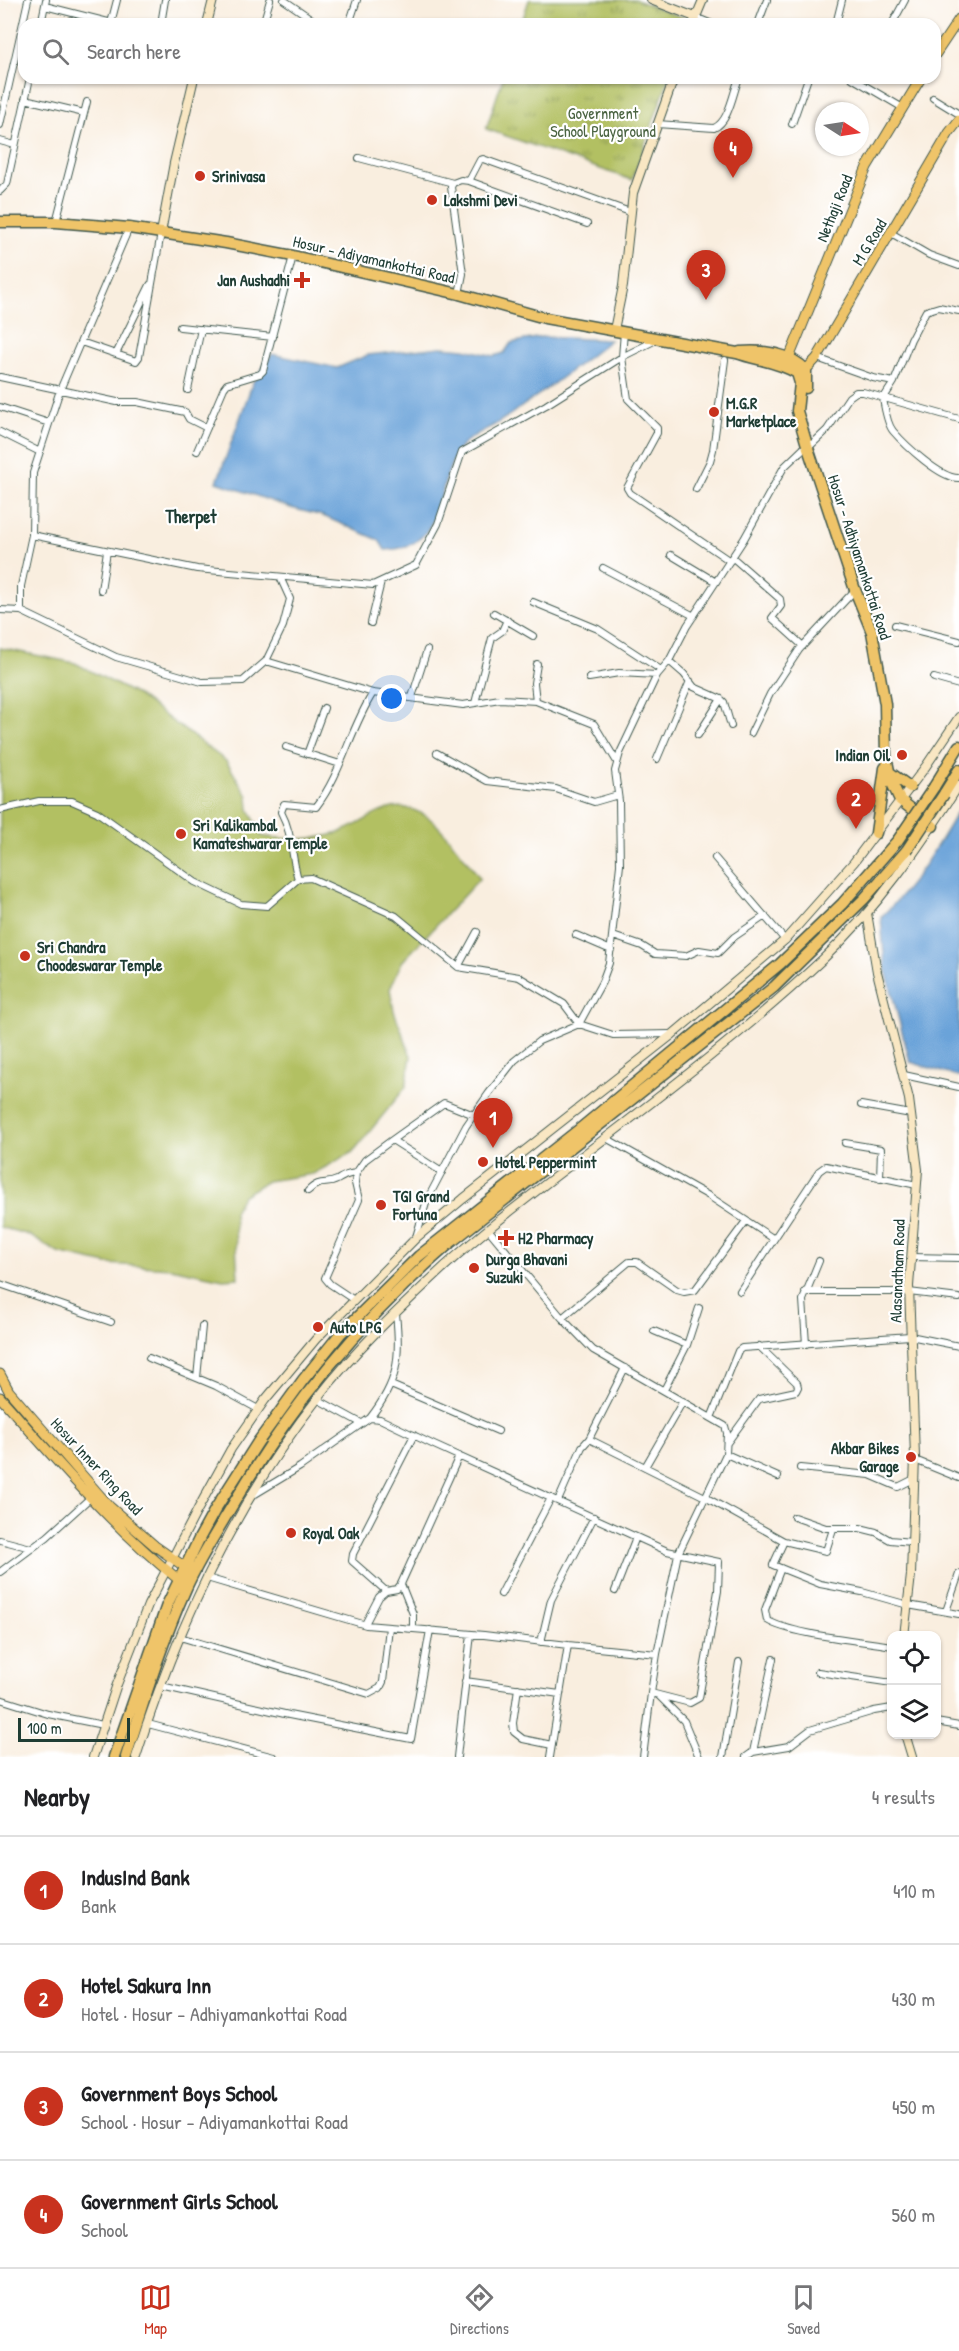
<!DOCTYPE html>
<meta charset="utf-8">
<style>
body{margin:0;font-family:"Patrick Hand",sans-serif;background:#f6f6f6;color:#202124}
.controls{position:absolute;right:18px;bottom:18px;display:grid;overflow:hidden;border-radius:12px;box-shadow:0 2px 4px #0004}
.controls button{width:54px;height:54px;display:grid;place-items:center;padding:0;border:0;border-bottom:2px solid #e0e0e0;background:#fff;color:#202124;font:30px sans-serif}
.compass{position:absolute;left:815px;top:102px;width:54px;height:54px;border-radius:50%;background:#fff;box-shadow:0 2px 4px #0004;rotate:102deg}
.scale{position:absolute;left:18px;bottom:15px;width:112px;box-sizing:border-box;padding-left:6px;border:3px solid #1f3d34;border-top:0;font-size:16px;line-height:21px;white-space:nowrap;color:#1f3d34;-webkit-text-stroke:4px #fff;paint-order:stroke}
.you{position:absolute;left:392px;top:699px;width:21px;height:21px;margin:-15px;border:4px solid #fff;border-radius:50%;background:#1a73e8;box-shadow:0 0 0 9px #1a73e833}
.badge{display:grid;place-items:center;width:39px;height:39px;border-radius:50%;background:#c8321e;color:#fff;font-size:20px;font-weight:700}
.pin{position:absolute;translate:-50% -50px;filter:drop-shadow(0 2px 3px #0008)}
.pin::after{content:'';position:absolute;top:32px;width:21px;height:18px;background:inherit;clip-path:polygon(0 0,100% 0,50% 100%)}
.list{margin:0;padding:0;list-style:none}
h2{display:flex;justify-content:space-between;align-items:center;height:78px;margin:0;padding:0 24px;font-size:26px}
h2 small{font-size:20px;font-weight:400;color:#757577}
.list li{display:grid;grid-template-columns:39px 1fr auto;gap:18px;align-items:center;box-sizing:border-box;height:108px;padding:0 24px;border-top:2px solid #e0e0e0}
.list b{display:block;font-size:22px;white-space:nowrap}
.list p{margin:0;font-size:20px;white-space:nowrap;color:#757577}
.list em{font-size:20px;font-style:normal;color:#757577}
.icon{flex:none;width:33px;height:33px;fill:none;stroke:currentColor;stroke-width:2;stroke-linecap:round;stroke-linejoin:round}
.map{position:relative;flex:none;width:959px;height:1757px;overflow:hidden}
.search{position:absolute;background:#fff;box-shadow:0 2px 4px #0004;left:18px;right:18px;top:18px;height:66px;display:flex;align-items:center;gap:15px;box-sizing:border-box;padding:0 21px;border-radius:18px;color:#757577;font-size:22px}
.sheet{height:510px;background:#fff}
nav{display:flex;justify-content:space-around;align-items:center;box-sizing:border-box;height:84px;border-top:2px solid #e0e0e0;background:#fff;font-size:16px;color:#757577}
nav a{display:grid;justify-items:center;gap:3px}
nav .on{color:#c8321e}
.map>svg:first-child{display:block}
.grass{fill:#b2c062;stroke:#687e4b;stroke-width:1.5}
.park{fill:url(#park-tufts);stroke:#687e4b;stroke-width:1.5}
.water{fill:#6aa3d9;stroke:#447086;stroke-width:1.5}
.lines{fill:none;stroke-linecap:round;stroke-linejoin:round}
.street-casing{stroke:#40584e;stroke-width:8}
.secondary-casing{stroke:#40584e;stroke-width:10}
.primary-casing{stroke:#40584e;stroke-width:11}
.highway-casing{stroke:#40584e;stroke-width:13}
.street{stroke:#fff;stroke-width:6}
.secondary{stroke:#f9e7c3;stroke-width:8}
.primary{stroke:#efc469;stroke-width:9}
.highway{stroke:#efc469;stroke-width:10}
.highway-bridge-casing{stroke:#40584e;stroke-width:13;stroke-linecap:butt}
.highway-bridge{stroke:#efc469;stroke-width:10}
.poi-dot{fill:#c8321e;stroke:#fff;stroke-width:2}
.labels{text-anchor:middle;stroke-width:4.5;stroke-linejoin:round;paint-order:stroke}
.park-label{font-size:16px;fill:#4b6442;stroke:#fff}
.poi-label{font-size:16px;font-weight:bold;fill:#1f3d34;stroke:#fff;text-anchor:start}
.street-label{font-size:16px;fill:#1f3d34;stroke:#fff}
.neighbourhood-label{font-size:18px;font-weight:bold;fill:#1f3d34;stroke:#fff}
</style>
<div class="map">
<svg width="959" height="1757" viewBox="0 0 959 1757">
<defs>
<pattern id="park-tufts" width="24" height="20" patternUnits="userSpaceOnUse" patternTransform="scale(1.5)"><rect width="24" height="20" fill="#b2c062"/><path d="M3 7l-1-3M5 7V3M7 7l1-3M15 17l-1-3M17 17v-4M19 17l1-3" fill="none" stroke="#909d52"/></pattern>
</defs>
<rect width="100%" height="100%" fill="#fff"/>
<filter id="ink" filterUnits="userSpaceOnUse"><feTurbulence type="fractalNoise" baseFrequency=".0167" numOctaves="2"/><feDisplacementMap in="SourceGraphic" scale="12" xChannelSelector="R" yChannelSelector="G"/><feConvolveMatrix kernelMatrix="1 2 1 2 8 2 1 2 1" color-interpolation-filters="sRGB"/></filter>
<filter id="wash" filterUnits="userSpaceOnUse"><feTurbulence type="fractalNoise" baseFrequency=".008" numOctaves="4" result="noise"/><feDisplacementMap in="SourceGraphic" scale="24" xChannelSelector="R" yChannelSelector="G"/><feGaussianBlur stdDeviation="1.35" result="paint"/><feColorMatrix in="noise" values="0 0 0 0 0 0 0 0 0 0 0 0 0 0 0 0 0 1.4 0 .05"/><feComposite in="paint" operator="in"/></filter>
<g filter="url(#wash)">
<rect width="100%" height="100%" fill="#f9eedf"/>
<path class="grass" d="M0 648 75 663 137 695 226 761 248 796 249 809 262 836C287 840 310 841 335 834 370 824 389 790 429 818 446 831 467 861 480 878L402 962 390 989 394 1011 411 1056 406 1087 353 1152 313 1174 267 1181 242 1196 234 1212 238 1278 223 1279 171 1268 107 1264 58 1253 29 1235 0 1227Z"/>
<path class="park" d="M529 0H636L690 20 689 24H521Z
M503 78H669L632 180 486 129Z"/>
<path class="water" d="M541 337 610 340C574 369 536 398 496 424 486 430 469 436 462 446 432 483 450 548 385 550L379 540 323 516 291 508 217 482 253 382 272 354 337 368 368 355 441 347 465 349 494 356 504 353 511 343Z
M959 809V1077L910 1062 885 967 881 917C914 886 936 848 959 809Z"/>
</g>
<g filter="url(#ink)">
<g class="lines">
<g class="street-casing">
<path id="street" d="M284 0 316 22
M45 6 116 24
M695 17 712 24
M111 23 117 0
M41 24 46 0
M161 24 165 0
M263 24 270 0
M349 24 357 0
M758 24 767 0
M836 24 842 0
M892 24 905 0
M852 78 857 81 862 78
M857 81 903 108
M933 98 959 114
M25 99 84 113
M657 124 714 128C729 122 733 93 739 78
M792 124 808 78
M0 125 28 0
M0 141 15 145
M359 158 453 183
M469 181 587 224
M0 191 7 184 30 78
M56 222 87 102
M129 228 60 390 33 473 32 535 197 569 373 585 416 565 438 524 462 452 546 405 622 357 656 340
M891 233 929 255 959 266
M459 294 463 274 451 187 453 183 461 180 469 181 480 160 483 159 630 212
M180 327 273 337
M624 332 622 357 628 399 657 428V433L627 488 630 493 730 561
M81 342 136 361 139 357 161 233
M116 354 150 285
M817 358 873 378 894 382 911 339 926 311 939 307 959 311
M0 377 117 402H137L185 412 189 419 207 428
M894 382 883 399C885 409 887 424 893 431 905 445 941 479 959 478
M188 390 201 329
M0 407 49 423
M0 432 40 452
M808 448 827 430 849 397 856 392H863L959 419
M197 451 224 388 227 384 260 374 263 371 293 256
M696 489 710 461 713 450 725 360
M32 535 21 586V611L116 657 202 682 243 681 266 661 283 626 290 599 280 577
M671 555 716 582
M732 557 780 599 781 606 772 618 803 646
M603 568 694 616
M101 590 107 551
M533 602 598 629 661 670
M0 610 21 611
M494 613 533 636
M371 623 381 582
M895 625 959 641
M266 661 373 693
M669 661 684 674 694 687 721 699 724 702 731 726
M589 678 619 673 657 675
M934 678 959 685
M412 697 427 650
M536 701 534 683 537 664
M475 703 492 638 502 631 507 620
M751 733 770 694 799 650 855 590
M698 735 721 699
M286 747 340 764
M437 753 487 781 556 789 594 802 618 795
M307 754 324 708
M657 759 690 681
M0 810 39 801H72L97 812 195 882 241 904 267 906 298 879 311 878 396 916 458 967 519 977 564 1004 579 1024 613 1035 672 1034
M715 858 785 940
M298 879C291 856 293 834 281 812L284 804 316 807C342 773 350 729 373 693L463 705 500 699 536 701 594 724 617 762
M576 935 611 950
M613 936 642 946 655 954 686 956 699 950 718 953 734 937 765 916
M458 967 477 932
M904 1075 959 1087
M861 1105 911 1114
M606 1138 709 1196 774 1239 819 1171 826 1166 917 1185
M392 1140 444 1103 474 1115
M845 1143 881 1149 880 1178
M308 1191C321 1178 326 1186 337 1180 344 1176 347 1174 356 1173L365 1160 392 1140 442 1172
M488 1229 562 1318 593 1350 725 1426 727 1433 726 1454 678 1554 657 1654
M416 1237 427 1200 466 1126 489 1093 514 1061 539 1041 579 1024 602 982 609 963 620 865 619 801 615 771 620 753 657 675 669 661 687 626 744 539 784 467 807 445
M911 1257 959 1258
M0 1284 111 1322
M740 1291 774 1239
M805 1292H909L959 1298
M354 1300 330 1284 325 1278 359 1200 355 1183 356 1173
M562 1318 629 1262H637L677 1290 684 1292 695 1290 746 1221
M654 1331 687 1345
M806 1344 803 1300 819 1261
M149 1358 216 1386 258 1409
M197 1378 202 1326
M391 1385 498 1431
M664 1390 687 1345 699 1308
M317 1399 361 1423
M370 1418C398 1382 401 1359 396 1314
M711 1418 738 1351 742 1348 910 1336 959 1346
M589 1439 625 1368
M727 1443 759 1399 796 1391 798 1387 797 1383 759 1346
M726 1454 778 1477
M915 1460 959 1478
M645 1467 683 1401
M800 1468 870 1475 898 1487 914 1479
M252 1496 300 1467 370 1418 380 1419 434 1445 667 1551 719 1562 718 1591 699 1698 690 1703 651 1693 657 1654 568 1645
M558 1501 582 1447 589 1439 705 1497 784 1541 773 1565 820 1584 862 1592 908 1605 959 1614
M794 1517 826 1528H860L876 1532 890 1540 912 1542
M0 1540 31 1548
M784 1541 826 1551 833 1529
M781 1568 765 1610 767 1620C788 1634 863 1641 892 1646
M0 1572 47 1537 90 1498
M207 1578 366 1625 484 1635 568 1645 550 1757
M401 1584 413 1614V1629
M386 1591 352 1561 353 1554 414 1435
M615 1591 636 1537
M501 1594 551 1498
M946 1611 959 1574
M365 1624 379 1597 386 1591 397 1589 401 1584 459 1456
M180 1637 369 1694 380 1688 383 1682 389 1627
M541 1642 551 1600 594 1517
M818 1672 892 1683
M465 1681 560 1694
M161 1686 289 1715 411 1739 430 1630
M518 1688 513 1723 514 1732 523 1739 552 1745
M659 1696 684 1721 699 1757
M0 1699 48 1714 103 1725
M936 1722 959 1726
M148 1724 274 1757
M753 1752 773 1659
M457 1757 471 1634
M643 1757 651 1693
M723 1757 739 1662
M746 1757 753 1752 789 1746 810 1730 874 1711 892 1708"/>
</g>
<g class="secondary-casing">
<path id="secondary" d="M651 0 695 17
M207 24 213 0
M693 24 703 0
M161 233 174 163 194 78
M614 330 623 286 633 193 674 78
M867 913 877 972 909 1099 918 1170 909 1286 915 1457 911 1575 904 1636
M905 1734 912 1757
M93 1757 116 1687 148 1605 198 1509 231 1449 265 1400 316 1339 416 1238 463 1199 673 1034 785 940 854 862 926 766 959 717
M136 1757C176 1630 235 1504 318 1398 354 1351 400 1308 444 1267 489 1226 538 1190 586 1153 667 1091 749 1028 823 959 877 909 920 846 959 785"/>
</g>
<g class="primary-casing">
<path id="primary" d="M935 55 959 19
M787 363 867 167 921 78
M801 375 817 358 949 133 959 120
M0 1374 9 1391 110 1507 155 1546 185 1567
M0 1397C57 1461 112 1527 179 1580"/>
</g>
<g class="highway-casing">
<path id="highway" d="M0 222H56L129 228 226 243 293 256 459 294 545 318 737 353C757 360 779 362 797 373L800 383 797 411 807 445 855 590 872 632 885 704 886 756 891 781 900 800 933 826
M740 352C762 350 790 353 806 370V388
M889 772 910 787
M934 787 959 746
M944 794 959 770
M876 833 885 768
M114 1757 167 1605 199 1539 216 1508 258 1442 303 1380 340 1334 419 1256 581 1128 780 964 842 904 898 840
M126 1757C144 1700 162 1641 187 1586 199 1560 214 1536 229 1511 290 1406 358 1323 450 1243L774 987 864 899 907 850"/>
</g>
<use href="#street" class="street"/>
<use href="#secondary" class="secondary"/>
<use href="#primary" class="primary"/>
<use href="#highway" class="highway"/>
<g class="highway-bridge-casing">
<path id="highway-bridge" d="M898 840 934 787
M907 850 944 794"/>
</g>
<use href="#highway-bridge" class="highway-bridge"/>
</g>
</g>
<g class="poi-dot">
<circle cx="200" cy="176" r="6"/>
<circle cx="432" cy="200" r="6"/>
<path d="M299 271h6v6h6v6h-6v6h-6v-6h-6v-6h6z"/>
<circle cx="714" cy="412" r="6"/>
<circle cx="902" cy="755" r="6"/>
<circle cx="181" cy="834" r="6"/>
<circle cx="25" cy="956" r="6"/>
<circle cx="483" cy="1162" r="6"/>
<circle cx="381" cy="1205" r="6"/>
<path d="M503 1229h6v6h6v6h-6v6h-6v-6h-6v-6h6z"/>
<circle cx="474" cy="1268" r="6"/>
<circle cx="318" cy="1327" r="6"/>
<circle cx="911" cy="1457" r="6"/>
<circle cx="291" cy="1533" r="6"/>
</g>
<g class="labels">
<g class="park-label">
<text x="603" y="119">Government<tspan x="603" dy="18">School Playground</tspan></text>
</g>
<g class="poi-label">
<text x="212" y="182">Srinivasa</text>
<text x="444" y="206">Lakshmi Devi</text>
<text x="290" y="286" text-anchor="end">Jan Aushadhi</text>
<text x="726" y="409">M.G.R<tspan x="726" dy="18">Marketplace</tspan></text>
<text x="890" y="761" text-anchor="end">Indian Oil</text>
<text x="193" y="831">Sri Kalikambal<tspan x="193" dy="18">Kamateshwarar Temple</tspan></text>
<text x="37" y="953">Sri Chandra<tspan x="37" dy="18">Choodeswarar Temple</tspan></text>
<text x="495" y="1168">Hotel Peppermint</text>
<text x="393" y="1202">TGI Grand<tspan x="393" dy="18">Fortuna</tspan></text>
<text x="518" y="1244">H2 Pharmacy</text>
<text x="486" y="1265">Durga Bhavani<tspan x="486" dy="18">Suzuki</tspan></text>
<text x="330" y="1333">Auto LPG</text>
<text x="899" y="1454" text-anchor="end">Akbar Bikes<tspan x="899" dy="18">Garage</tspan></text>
<text x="303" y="1539">Royal Oak</text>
</g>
<g class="street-label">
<text transform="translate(834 208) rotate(-68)" y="6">Nethaji Road</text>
<text transform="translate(869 242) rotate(-59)" y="6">M G Road</text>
<text transform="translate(374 259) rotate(13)" y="6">Hosur - Adiyamankottai Road</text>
<text transform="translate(860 557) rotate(72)" y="6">Hosur - Adhiyamankottai Road</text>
<text transform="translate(897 1271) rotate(-88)" y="6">Alasanatham Road</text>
<text transform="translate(97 1466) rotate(47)" y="6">Hosur Inner Ring Road</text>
</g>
<g class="neighbourhood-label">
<text x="191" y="523">Therpet</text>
</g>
</g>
</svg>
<div class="controls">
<button><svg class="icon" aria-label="locate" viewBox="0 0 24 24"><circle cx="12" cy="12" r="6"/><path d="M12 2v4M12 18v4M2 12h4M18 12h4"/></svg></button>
<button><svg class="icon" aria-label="layers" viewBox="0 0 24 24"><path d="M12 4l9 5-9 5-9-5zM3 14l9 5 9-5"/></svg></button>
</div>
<svg class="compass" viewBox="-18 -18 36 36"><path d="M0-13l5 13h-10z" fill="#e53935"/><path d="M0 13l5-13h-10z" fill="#757577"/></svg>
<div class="scale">100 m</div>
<div class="you"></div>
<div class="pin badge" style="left:493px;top:1148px">1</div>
<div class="pin badge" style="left:856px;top:829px">2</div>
<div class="pin badge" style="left:706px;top:300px">3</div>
<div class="pin badge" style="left:733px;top:178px">4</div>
<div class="search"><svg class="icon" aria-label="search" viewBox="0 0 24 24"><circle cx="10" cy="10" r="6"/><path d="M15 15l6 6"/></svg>Search here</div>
</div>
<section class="sheet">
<h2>Nearby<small>4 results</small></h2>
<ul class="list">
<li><span class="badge">1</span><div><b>IndusInd Bank</b><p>Bank</p></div><em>410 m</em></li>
<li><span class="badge">2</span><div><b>Hotel Sakura Inn</b><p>Hotel · Hosur - Adhiyamankottai Road</p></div><em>430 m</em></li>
<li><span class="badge">3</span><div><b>Government Boys School</b><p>School · Hosur - Adiyamankottai Road</p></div><em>450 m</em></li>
<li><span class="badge">4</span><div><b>Government Girls School</b><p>School</p></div><em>560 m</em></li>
</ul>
</section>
<nav>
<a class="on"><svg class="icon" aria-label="map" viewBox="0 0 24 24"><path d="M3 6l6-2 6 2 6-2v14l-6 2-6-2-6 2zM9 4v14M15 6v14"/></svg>Map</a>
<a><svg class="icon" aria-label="directions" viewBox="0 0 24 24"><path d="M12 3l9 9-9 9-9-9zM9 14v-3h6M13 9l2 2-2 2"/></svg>Directions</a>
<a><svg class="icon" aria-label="saved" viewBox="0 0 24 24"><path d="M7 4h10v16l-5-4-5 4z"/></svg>Saved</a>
</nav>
